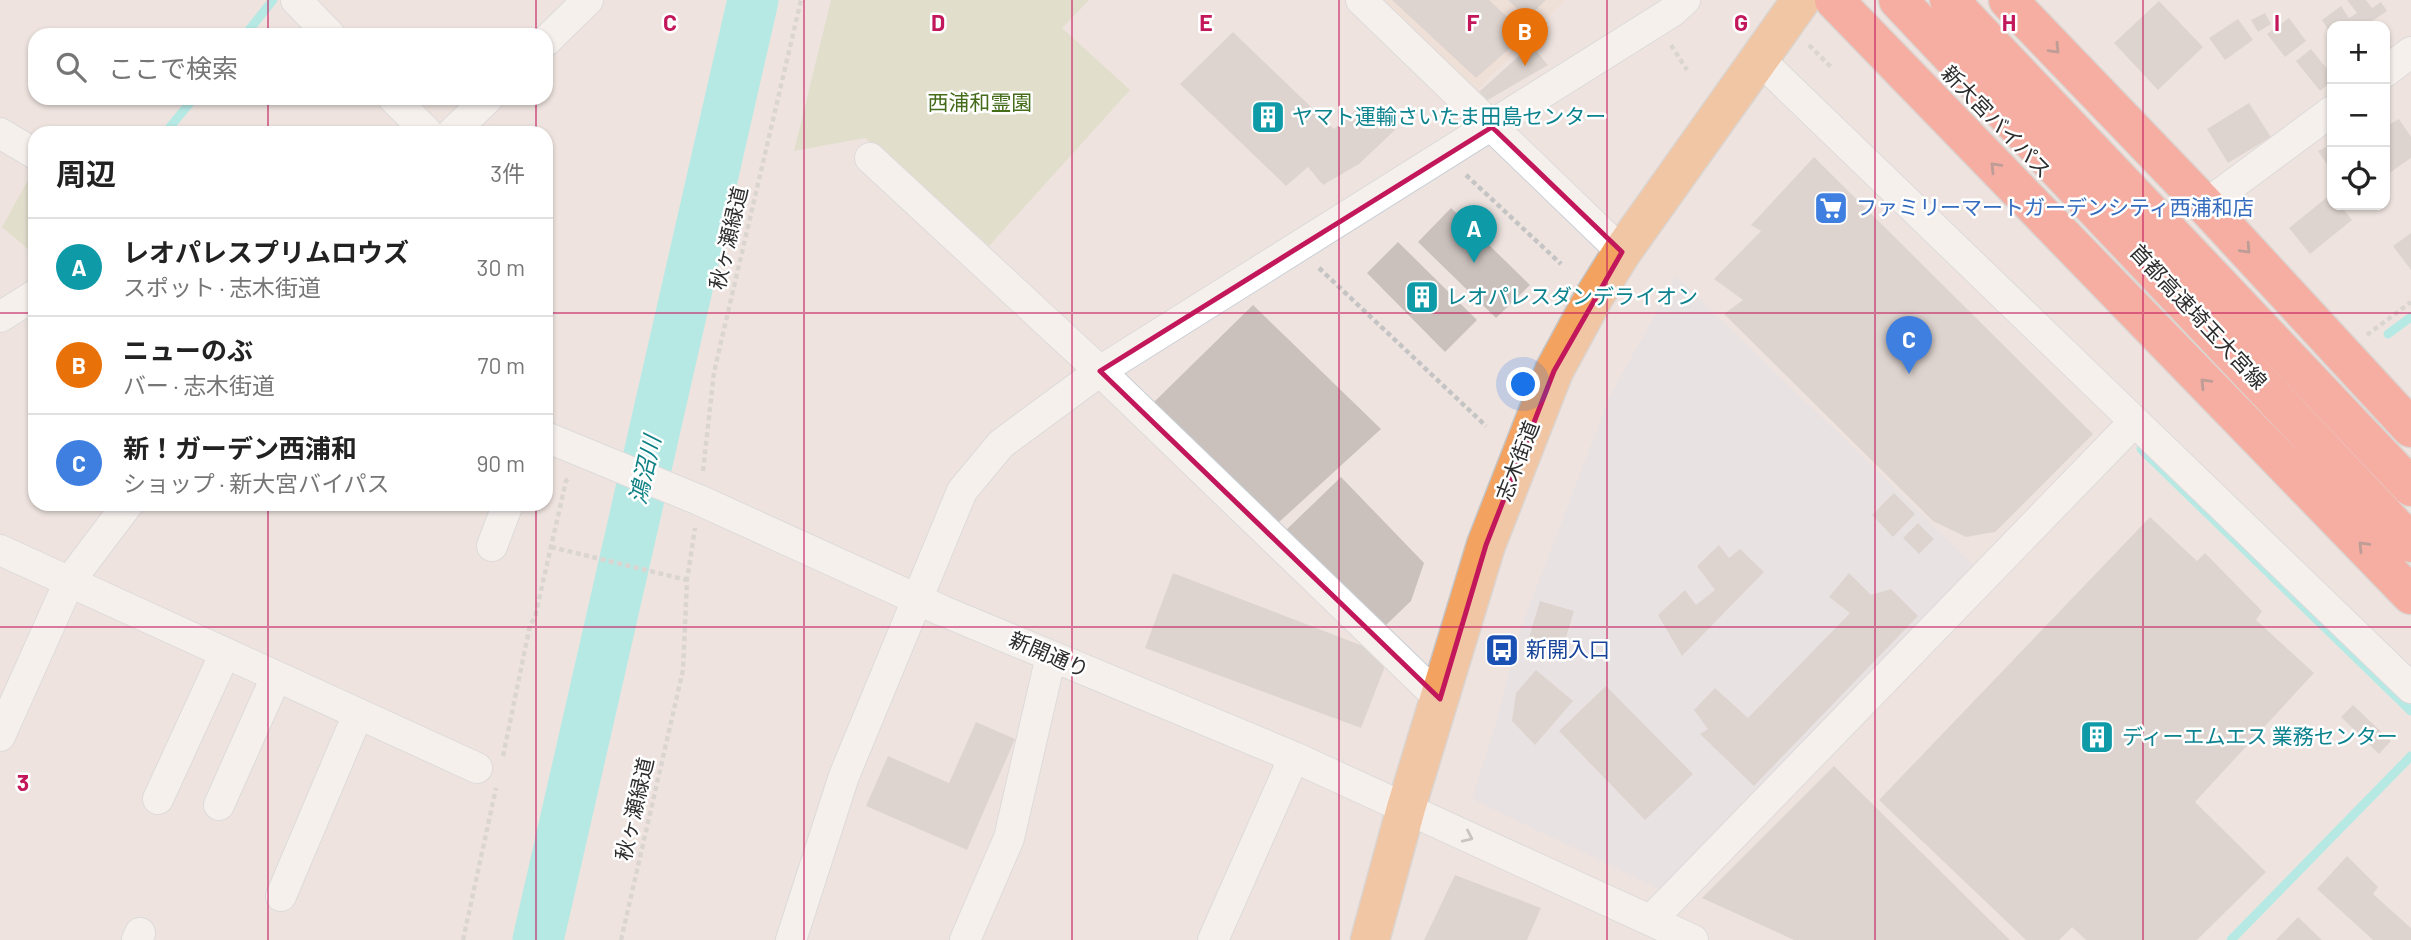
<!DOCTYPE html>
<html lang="ja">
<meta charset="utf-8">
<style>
body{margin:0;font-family:Barlow,"Noto Sans JP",sans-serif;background:#f6f6f6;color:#222}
.controls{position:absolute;right:21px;top:21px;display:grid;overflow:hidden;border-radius:14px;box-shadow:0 2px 5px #0004}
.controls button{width:63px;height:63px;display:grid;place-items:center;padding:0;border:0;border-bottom:2px solid #e0e0e0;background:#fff;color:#222;font:35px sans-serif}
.you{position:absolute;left:1524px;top:385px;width:24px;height:24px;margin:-18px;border:5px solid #fff;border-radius:50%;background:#1a73e8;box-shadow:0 0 0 10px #1a73e833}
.badge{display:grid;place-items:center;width:46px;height:46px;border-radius:50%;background:#2f5984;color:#fff;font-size:23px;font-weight:700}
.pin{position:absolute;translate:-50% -58px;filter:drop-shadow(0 2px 4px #0008)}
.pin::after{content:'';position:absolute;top:37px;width:24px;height:21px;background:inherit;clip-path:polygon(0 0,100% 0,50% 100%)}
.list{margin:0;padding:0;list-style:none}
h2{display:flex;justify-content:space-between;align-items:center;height:91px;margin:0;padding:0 28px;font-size:30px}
h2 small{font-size:23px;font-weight:400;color:#767676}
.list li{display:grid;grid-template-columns:46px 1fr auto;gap:21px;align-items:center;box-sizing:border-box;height:98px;padding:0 28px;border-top:2px solid #e0e0e0}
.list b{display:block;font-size:26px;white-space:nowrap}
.list p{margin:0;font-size:23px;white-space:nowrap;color:#767676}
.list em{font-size:23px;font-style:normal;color:#767676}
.icon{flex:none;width:38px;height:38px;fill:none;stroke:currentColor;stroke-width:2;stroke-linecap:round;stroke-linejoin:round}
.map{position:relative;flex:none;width:2411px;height:940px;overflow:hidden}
.search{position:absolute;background:#fff;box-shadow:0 2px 5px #0004;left:28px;top:28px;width:525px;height:77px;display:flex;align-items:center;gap:18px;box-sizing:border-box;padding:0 24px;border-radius:21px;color:#767676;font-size:26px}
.panel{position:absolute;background:#fff;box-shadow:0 2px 5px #0004;left:28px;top:126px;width:525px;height:385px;border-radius:21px}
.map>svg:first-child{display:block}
.industrial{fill:#dfe0e7}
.education{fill:#f0dbcf}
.cemetery{fill:#d1d8b6}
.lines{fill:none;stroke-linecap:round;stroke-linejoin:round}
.stream{stroke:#72f0eb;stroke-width:9}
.river{stroke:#72f0eb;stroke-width:51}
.building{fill:#cac1bd}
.minor-casing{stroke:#c7cfd6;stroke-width:32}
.major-casing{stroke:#c4c4c4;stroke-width:41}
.highway-casing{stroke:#c4c4c4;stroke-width:41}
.path{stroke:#c4c4c4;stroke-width:4.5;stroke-dasharray:5 3.5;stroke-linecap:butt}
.minor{stroke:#fff;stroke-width:30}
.major{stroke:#f3a260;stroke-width:38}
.highway{stroke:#ff6d59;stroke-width:38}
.oneway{stroke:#81473f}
.oneway2{stroke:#a0a0a0}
.marked{fill:none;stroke:#c2185b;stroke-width:5;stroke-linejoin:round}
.grid{fill:none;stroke:#c2185b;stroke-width:2;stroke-opacity:0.55}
.labels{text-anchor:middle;stroke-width:5;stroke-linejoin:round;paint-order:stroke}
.park-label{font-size:21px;fill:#456c1a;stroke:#fff}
.culture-label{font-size:21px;fill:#0d838f;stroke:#fff;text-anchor:start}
.street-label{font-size:21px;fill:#2d2d2d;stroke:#fff}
.shop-label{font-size:21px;fill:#366cbe;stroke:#fff;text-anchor:start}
.transit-label{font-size:21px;fill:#164399;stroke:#fff;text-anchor:start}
.water-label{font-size:23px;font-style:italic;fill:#0d8184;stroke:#fff}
.grid-label{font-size:23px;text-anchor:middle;font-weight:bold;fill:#c2185b;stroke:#fff;stroke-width:5;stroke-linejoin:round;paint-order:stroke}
</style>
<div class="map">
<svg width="2411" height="940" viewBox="0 0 2411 940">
<rect width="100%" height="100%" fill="#eee3df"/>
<path class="industrial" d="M1676 276 1976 567 1663 891 1472 799 1496 723 1519 633 1609 398Z"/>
<path class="education" d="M1376 0H1565L1475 93Z"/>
<path class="cemetery" d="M831 0H1089L1062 28 1130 90 989 246 865 138 794 151Z
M32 173 35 174V255L2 227Z"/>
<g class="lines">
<path class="stream" d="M245 35 273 0
M165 133 194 98
M2388 334 2411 317
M2141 449 2411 711
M2231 940 2411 756"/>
<path class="river" d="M538 940 753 0"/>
</g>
<path class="building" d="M1392 0H1489L1526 34 1476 78Z
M1508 0H1546L1527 18Z
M2347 0H2366L2372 8 2381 2 2387 11 2369 23 2371 26H2353L2351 24 2347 26H2332V35L2322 20 2341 6 2349 18 2357 13Z
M2159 1 2203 47 2158 90 2114 43Z
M2265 13 2271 24 2258 32 2251 20Z
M2289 18 2306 41 2285 57 2267 34Z
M2238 19 2253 40 2225 60 2209 38Z
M1233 32 1334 129 1361 105 1395 130 1359 164 1323 185 1308 167 1286 186 1180 84Z
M1531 45 1548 65 1486 101 1479 92Z
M2311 49 2332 75V81L2320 91 2296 61Z
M2249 103 2271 137 2228 163 2207 129Z
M2399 119 2411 137V158L2385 176V127Z
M2332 144V172L2318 151Z
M1814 157 2093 434 1995 532 1966 537 1933 521 1724 314 1743 300 1714 279 1761 231 1751 225Z
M2331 194 2332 205H2340L2352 220 2310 254 2289 228Z
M1451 208 1530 285 1496 318 1418 242Z
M2411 233V270L2393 246Z
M1398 242 1477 320 1445 352 1367 273Z
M1253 305 1381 429 1278 523 1151 405Z
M1341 477 1424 563 1411 601 1386 625 1285 531Z
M1894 493 1915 514 1893 537 1872 515Z
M2150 517 2197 561 2205 553 2262 611 2256 620 2314 673 2195 802 2266 872 2197 940H2086L2072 927 2059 940H2026L1879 800Z
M1918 523 1934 539 1919 554 1903 538Z
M1719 545 1729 558 1740 549 1764 572 1682 656 1658 615 1685 590 1696 605 1715 590 1697 566Z
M1173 573 1389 656 1361 728 1145 648Z
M1849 573 1871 595 1891 589 1918 616 1754 786 1700 734 1708 729 1694 710 1715 688 1748 718 1850 613 1829 597Z
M1540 601 1574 611 1559 661 1525 651Z
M1536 670 1573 701 1535 745 1512 721 1516 693Z
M1606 686 1693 774 1645 820 1559 731Z
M2353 705 2391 741 2379 754 2341 717Z
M976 722 1015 739 967 850 866 806 888 756 949 783Z
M1834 766 2010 940H1794L1702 898Z
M2347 856 2378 887 2373 894 2411 928V940H2373L2317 889Z
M1455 875 1541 908 1527 940H1424Z
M2298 917 2322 940H2276Z"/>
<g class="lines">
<g class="minor-casing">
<path id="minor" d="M296 0 330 35
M1361 0 1622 252
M546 41 588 0
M1759 59 2411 688
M2385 72 2411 52
M393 98 428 133
M0 133 35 154
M452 133 488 98
M870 158 1100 371 1440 699
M2205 205 2332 111
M0 317 35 295
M546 437 699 500 943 611 1294 757 1693 940
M492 546 508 504
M0 550 477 768
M0 736 69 582 128 504
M158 799 225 653
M219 805 276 677
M281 896 358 714
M1651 920 2134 422
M137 940 140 933
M791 940 844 776 962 491 1001 444 1100 371 1673 11 1685 0
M965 940 1009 838 1051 656
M1213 940 1294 757"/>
</g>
<g class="major-casing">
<path id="major" d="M1370 940 1406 808 1486 545 1554 371 1594 297 1622 252 1801 0"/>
</g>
<g class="highway-casing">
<path id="highway" d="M1834 0 2411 595
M1898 0 2411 543
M1949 0 2411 487
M2008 0 2205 205 2411 428"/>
</g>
<path class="path" d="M1671 45 1687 70
M1809 45 1832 68
M1466 175 1561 264
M1319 268 1486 426
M2367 335 2411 302
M703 471 714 372 801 0
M551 547 687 580
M503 756 530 625 535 617 566 481 570 477
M463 940 496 788
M621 940 683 670 687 580 695 528"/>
<use href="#minor" class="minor"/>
<use href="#major" class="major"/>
<use href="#highway" class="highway"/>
</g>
<defs><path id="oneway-chevron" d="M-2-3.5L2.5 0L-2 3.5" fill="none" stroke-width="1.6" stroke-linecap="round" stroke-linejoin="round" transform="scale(1.75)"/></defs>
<g class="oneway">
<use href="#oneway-chevron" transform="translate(2055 49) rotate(46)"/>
<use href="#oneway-chevron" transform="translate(1995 167) rotate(-134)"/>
<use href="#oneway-chevron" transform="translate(2246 249) rotate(47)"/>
<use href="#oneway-chevron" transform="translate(2205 383) rotate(-134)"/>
<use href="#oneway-chevron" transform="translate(2363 546) rotate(-134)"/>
</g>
<use class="oneway2" href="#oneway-chevron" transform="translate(1468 837) rotate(25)"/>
<path d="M0 0H2411V940H0ZM1492 127 1622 252 1554 371 1486 545 1440 699 1100 371Z" fill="#eee3df" fill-opacity=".55" fill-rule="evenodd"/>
<path class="marked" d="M1492 127 1622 252 1554 371 1486 545 1440 699 1100 371Z"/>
<path class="grid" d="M268 0V35M536 0V35M804 0V940M1072 0V940M1339 0V940M1607 0V940M1875 0V940M2143 0V940M268 98V133M536 98V133M0 313H35M546 313H2411M268 504V940M536 504V940M0 627H2411"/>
<defs>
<g id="building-square" transform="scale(1.75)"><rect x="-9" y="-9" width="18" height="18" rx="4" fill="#0f9aa8" stroke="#fff"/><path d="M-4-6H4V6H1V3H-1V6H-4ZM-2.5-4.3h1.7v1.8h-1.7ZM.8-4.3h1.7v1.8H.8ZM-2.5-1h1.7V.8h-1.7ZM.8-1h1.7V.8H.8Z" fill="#fff"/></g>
<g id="supermarket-square" transform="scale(1.75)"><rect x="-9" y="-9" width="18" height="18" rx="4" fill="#3f7fe0" stroke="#fff"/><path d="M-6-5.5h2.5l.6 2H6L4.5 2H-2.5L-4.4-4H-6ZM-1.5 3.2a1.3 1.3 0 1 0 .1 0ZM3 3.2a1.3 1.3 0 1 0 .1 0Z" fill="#fff"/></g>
<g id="bus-square" transform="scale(1.75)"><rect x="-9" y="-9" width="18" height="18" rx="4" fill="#1a4fb4" stroke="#fff"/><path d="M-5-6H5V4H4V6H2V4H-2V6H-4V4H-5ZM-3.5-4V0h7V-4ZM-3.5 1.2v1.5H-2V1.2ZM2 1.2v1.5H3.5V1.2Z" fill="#fff"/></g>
</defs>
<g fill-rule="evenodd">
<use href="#building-square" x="1268" y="117"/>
<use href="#supermarket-square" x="1831" y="208"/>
<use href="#building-square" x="1422" y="297"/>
<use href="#bus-square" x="1502" y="650"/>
<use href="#building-square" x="2097" y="737"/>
</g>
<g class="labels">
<g class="park-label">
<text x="980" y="110">西浦和霊園</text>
</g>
<g class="culture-label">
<text x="1292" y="124">ヤマト運輸さいたま田島センター</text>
<text x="1446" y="304">レオパレスダンデライオン</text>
<text x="2122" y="744">ディーエムエス 業務センター</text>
</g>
<g class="street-label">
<text transform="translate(1996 122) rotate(46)" y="7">新大宮バイパス</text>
<text transform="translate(729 238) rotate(-77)" y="7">秋ヶ瀬緑道</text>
<text transform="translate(2198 317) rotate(47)" y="7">首都高速埼玉大宮線</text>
<text transform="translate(1518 461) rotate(-69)" y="7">志木街道</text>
<text transform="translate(1049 655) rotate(23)" y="7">新開通り</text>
<text transform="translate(635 809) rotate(-77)" y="7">秋ヶ瀬緑道</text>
</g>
<g class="shop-label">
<text x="1856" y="215">ファミリーマートガーデンシティ西浦和店</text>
</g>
<g class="transit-label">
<text x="1526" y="657">新開入口</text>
</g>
<g class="water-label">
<text transform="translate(645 470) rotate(-77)" y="8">鴻沼川</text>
</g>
</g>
<g class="grid-label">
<text x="670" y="31">C</text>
<text x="938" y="31">D</text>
<text x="1206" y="31">E</text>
<text x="1473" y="31">F</text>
<text x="1741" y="31">G</text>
<text x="2009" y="31">H</text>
<text x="2277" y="31">I</text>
<text x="23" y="791">3</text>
</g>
</svg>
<div class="controls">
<button>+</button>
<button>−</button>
<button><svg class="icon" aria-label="locate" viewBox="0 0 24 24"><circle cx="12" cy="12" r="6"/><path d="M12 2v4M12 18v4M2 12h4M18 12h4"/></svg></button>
</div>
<div class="you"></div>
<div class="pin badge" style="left:1474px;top:263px;background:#0f9aa8">A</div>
<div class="pin badge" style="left:1525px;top:66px;background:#e8710a">B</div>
<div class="pin badge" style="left:1909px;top:374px;background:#3f7fe0">C</div>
<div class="search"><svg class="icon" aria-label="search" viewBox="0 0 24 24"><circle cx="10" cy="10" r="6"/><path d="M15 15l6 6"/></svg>ここで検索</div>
<section class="panel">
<h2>周辺<small>3件</small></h2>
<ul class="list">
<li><span class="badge" style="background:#0f9aa8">A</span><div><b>レオパレスプリムロウズ</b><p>スポット · 志木街道</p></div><em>30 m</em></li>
<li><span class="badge" style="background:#e8710a">B</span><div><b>ニューのぶ</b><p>バー · 志木街道</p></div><em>70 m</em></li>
<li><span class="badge" style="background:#3f7fe0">C</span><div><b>新！ガーデン西浦和</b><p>ショップ · 新大宮バイパス</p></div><em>90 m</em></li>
</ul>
</section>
</div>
